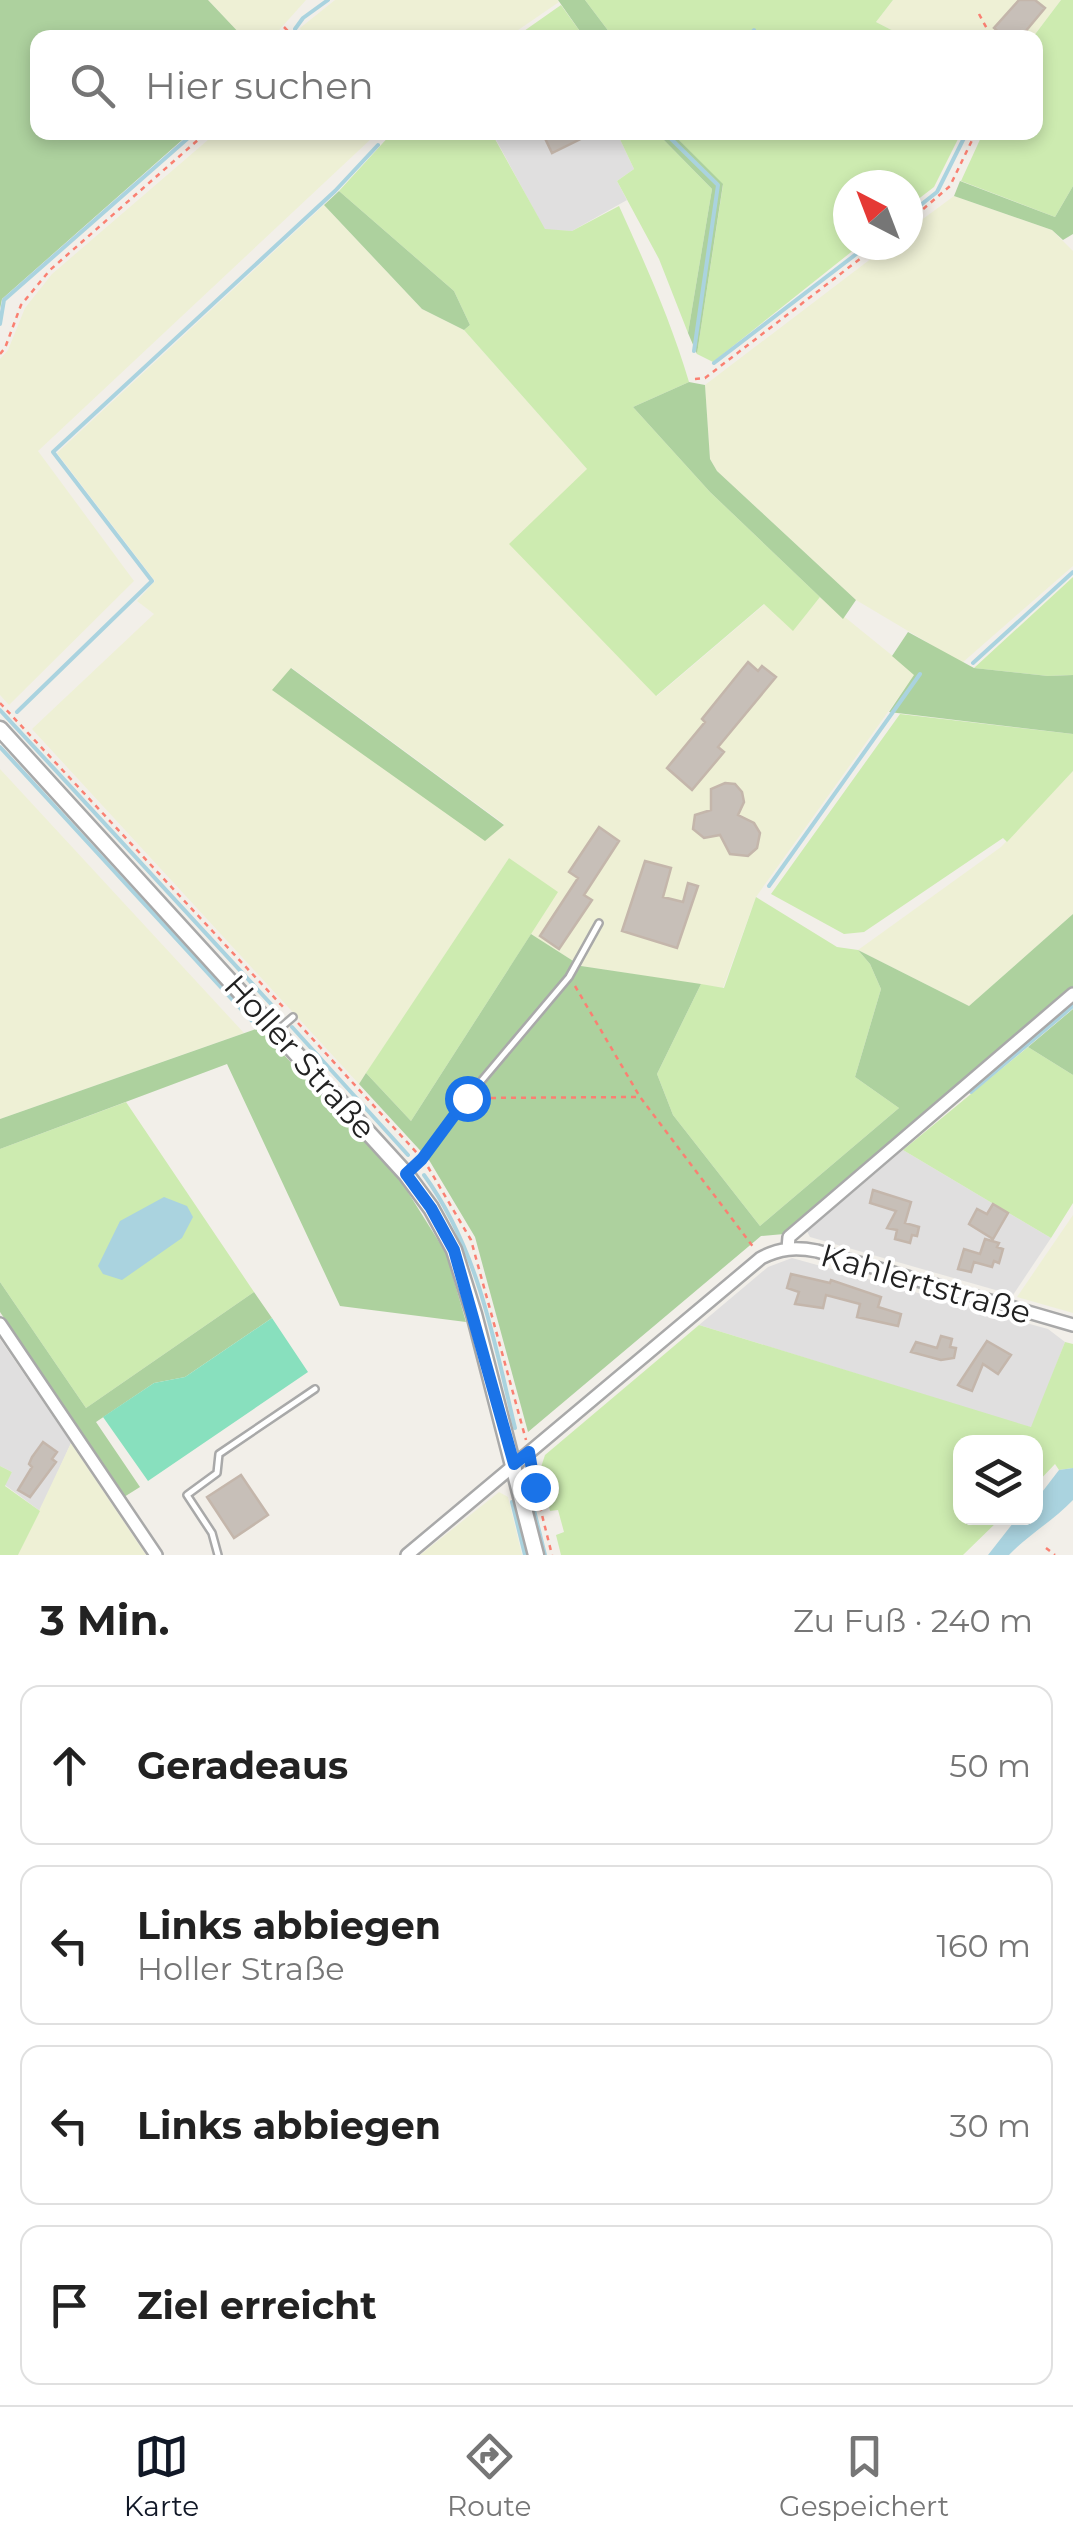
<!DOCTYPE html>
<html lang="de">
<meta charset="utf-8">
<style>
body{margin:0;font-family:Montserrat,sans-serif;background:#f2f2f2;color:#222}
.controls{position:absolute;right:30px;bottom:30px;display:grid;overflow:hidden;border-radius:20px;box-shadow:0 5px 15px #0003}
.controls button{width:90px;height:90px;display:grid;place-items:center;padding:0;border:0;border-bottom:2px solid #e0e0e0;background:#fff;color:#222;font:50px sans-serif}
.compass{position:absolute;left:833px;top:170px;width:90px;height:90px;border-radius:50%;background:#fff;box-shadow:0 5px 15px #0003;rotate:318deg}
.stop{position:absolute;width:30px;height:30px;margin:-22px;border:8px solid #1a73e8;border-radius:50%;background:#fff}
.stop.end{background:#1a73e8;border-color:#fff;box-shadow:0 2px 10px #0008}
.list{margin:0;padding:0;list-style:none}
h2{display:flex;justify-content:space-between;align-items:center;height:130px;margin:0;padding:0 40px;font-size:42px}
h2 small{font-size:32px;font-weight:400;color:#767676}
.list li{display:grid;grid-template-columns:65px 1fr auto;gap:30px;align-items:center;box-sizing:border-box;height:160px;margin:0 20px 20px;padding:0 20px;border:2px solid #e0e0e0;border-radius:20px}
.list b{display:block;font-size:38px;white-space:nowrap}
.list p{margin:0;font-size:32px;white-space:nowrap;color:#767676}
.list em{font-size:32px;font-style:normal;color:#767676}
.icon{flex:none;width:55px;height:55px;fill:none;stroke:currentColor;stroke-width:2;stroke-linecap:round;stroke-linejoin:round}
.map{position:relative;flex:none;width:1073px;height:1555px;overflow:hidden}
.search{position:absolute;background:#fff;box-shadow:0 5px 15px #0003;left:30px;right:30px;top:30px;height:110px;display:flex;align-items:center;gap:25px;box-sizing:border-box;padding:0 35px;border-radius:20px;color:#767676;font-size:38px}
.sheet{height:850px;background:#fff}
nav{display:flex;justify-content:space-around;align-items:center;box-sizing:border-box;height:140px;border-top:2px solid #e0e0e0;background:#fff;font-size:28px;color:#767676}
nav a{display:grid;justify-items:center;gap:5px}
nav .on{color:#111827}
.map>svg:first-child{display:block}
.residential{fill:#e0dfdf}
.farmland{fill:#eef0d5;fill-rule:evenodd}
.grass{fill:#cdebb0}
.forest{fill:#add19e}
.pitch{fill:#88e0be}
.water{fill:#aad3df}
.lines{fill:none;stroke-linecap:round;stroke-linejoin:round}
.stream{stroke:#aad3df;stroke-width:4}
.building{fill:#c7bfb8;stroke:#c4b6ab;stroke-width:2.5}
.service-casing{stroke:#a9a9a9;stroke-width:10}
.minor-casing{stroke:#a9a9a9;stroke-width:16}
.tertiary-casing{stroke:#a9a9a9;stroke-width:19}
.path{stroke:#fa8072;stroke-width:2.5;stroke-dasharray:5 5;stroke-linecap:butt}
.service{stroke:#fff;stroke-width:5}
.minor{stroke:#fff;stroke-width:11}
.tertiary{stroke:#fff;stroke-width:14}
.route{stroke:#1a73e8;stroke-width:12}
.labels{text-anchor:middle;stroke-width:8;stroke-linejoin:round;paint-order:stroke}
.street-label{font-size:32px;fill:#222;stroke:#fff}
</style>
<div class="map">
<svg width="1073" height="1555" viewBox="0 0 1073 1555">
<rect width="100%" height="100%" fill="#f2efe9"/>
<path class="residential" d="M504 133H617L634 169 617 181 627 200 572 231 545 230 495 138Z
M903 1150 1051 1238 1013 1295 810 1237 807 1231Z
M792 1258 1048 1329 1065 1342 1032 1428 699 1325 768 1267Z
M0 1339 71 1443 40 1511 5 1485 12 1472 0 1466Z"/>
<path class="farmland" d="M208 0H306L272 38 243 37Z
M335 0H558L559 2 508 37 303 38 300 28Z
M893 0H1061L1033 37H905L876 22Z
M216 133 370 132 372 138 38 451 134 581 9 705 0 695V359L8 350 25 308 52 274Z
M954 196 1052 230 1073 251V566L962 663 856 600 717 471 710 459 705 385 889 245H908V230Z
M324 205 422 309 464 330 587 469 657 696 765 604 793 630 820 597 915 674 756 897 723 988 581 966 531 934 557 892 509 858 359 1084 32 729 154 614 137 601 155 581 57 453ZM292 668 504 824V825L273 690Z
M0 769 244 1033 0 1119Z
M1073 771V914L969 1006 858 950 1001 847Z
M1073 1215V1313L1017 1297Z
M71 1443 146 1555H18Z
M499 1492 508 1497 522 1555H420Z"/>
<path class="grass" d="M585 0H893L876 22 905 37H613Z
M1061 0H1073V186L1055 217 961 181 983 133 1036 132V38L1033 37Z
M561 5 584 37 514 38Z
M392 133H504L495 139 545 229 572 231 619 206C645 263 671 321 689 382L633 407 710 492 820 597 793 631 764 604 656 696 509 544 587 469 464 330 470 325 454 291 339 191Z
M617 133H657L712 189 688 333 659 259 617 181 634 169Z
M672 133H961L934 187 908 207V185H848V245H860L713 362 697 354 723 185Z
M1073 577V675L1048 676 974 668Z
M900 714 1073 734V771L1007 842 1003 838 864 932 844 934 771 894Z
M509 858 558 892 411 1121 366 1073Z
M756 897 837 947 858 950 870 964 881 989 855 1077 899 1108 760 1226 673 1115 657 1074 701 984 724 988Z
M1028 1047 1073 1075V1203L1051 1238 903 1150Z
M126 1102 254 1292 86 1408 0 1282V1149Z
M699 1325 1031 1427 1065 1342 1073 1344V1468L1059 1470 1055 1464 1036 1484V1442H960V1518H1001L963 1555H561L556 1535 564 1532 558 1510 550 1511 540 1470 545 1455Z
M0 1466 12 1472 5 1486 40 1511 18 1555H0Z"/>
<path class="forest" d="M0 0H208L243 37 38 38V132L190 133 2 299 0 309Z
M558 0H585L613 37H584Z
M657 133H672L723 184 697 354 688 333 712 189Z
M960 181 1055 217 1073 186V234L1063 240 1052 230 954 196Z
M339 191 454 291 470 325 464 330 422 309 324 205Z
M689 382 705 385 710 459 717 471 856 600 843 619 710 492 633 407Z
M908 632 974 668 1048 676 1073 675V734L889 712 914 675 892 656Z
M291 668 504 825 485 841 272 690Z
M1073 914V986L784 1234 761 1236 528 1432 475 1237 429 1160 359 1084 366 1073 411 1121 531 934 581 966 701 984 657 1074 673 1115 760 1226 899 1108 855 1077 881 989 870 964 858 950 969 1006Z
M1073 1009V1075L1028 1047Z
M259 1028 401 1181 446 1253 466 1322 340 1306 227 1064 0 1149V1119Z
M0 1282 86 1408 254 1292 272 1318 185 1377 154 1383 96 1422 140 1487 124 1497 0 1312Z"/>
<path class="pitch" d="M272 1318 308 1372 148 1481 103 1417 154 1383 185 1377Z"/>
<path class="water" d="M164 1197 187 1206 193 1217 182 1238 122 1280 103 1274 98 1266 120 1221Z
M1073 1468V1500C1053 1521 1029 1534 1009 1555H988L1017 1518H1036V1500L1059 1470Z"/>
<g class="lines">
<path class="stream" d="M295 29 303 18 328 0
M747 38 754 30
M664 132 718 185 694 351
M908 215 937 192 967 132
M0 324 4 300 195 132
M714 363 868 245
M973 663 1073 572
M0 710 282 1016
M17 712 152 581 53 452 335 191 378 145
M0 747 252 1021
M769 886 920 674
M292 1027 408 1155
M971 1092 1073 1006
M424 1175C478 1249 494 1340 515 1428
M529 1490 545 1555
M512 1502 525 1555"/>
</g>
<path class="building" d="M1019 0H1035L1045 8 1020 38H1005L994 28Z
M542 132H595L552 153Z
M748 662 758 671 762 666 776 677 718 747 724 752 692 790 667 768 705 722 702 719Z
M725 783 735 784 742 792 744 802 738 815 754 823 760 833 757 848 748 856 730 854 720 835 704 838 693 829 695 815 711 810V789Z
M599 827 619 841 584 895 592 900 559 949 540 936 578 878 569 872Z
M645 861 671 868 663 897 683 902 688 883 698 886 677 948 622 931Z
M873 1190 911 1202 905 1223 919 1227 917 1236 912 1235 910 1243 895 1239 897 1230 887 1228 896 1211 870 1203Z
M993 1204 1008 1213 993 1239 969 1224 977 1209 987 1214Z
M985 1239 999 1243 997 1247 1003 1249 999 1263 994 1261 992 1267 974 1262 971 1272 958 1269 964 1249 980 1254Z
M791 1274 830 1283 831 1280 881 1297 878 1307 901 1314 898 1326 857 1317 860 1304 826 1295 823 1308 795 1304 799 1292 787 1288Z
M941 1336 952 1339 950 1347 956 1348 954 1358 941 1360 911 1352 916 1342 937 1348Z
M987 1341 1011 1355 998 1374 983 1364 972 1391 962 1387 958 1385Z
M43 1442 57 1452 52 1459 56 1462 30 1497 18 1490 32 1467 29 1464 32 1457Z
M241 1475 268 1515 234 1538 207 1497Z"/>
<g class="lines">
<g class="service-casing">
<path id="service" d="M279 1029 293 1017
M406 1173 422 1159 467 1098 569 977 599 923
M218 1555 212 1533 187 1495 217 1473 219 1454 315 1389"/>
</g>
<g class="minor-casing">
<path id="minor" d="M788 1248 789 1237 1073 994
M0 1324 156 1555
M407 1555 761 1258C780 1248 796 1247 817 1251L1073 1325"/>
</g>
<g class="tertiary-casing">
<path id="tertiary" d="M0 729 406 1174 431 1208 454 1250 474 1314 536 1555"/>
</g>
<path class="path" d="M979 14 992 38
M284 27 295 38
M908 222 950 186 976 132
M0 354 5 348 21 305 50 270 207 132
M695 379 705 378 878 245
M0 703 285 1009
M575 986 640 1097 754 1248
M298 1023 417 1153
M481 1098 638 1097
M428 1167 471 1240 526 1440
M533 1467 535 1487 552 1555
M1046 1548 1055 1555"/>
<use href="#service" class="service"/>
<use href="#minor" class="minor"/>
<use href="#tertiary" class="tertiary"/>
</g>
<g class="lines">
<path class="route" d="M467 1098 422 1159 406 1174 431 1208 454 1250 514 1464 529 1452 535 1487"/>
</g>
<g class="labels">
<g class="street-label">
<text transform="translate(300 1057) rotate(48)" y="11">Holler Straße</text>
<text transform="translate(926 1284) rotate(16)" y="11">Kahlertstraße</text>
</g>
</g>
</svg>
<div class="controls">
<button><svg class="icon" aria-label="layers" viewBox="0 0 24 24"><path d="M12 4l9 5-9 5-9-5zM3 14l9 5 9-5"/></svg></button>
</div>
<svg class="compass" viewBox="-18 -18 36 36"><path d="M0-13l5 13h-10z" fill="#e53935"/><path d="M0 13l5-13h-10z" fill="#767676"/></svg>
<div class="stop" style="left:467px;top:1098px"></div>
<div class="stop end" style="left:535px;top:1487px"></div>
<div class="search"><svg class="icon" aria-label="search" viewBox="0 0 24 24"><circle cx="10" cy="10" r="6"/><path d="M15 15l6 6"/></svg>Hier suchen</div>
</div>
<section class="sheet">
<h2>3 Min.<small>Zu Fuß · 240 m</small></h2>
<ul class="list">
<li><svg class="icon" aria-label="ahead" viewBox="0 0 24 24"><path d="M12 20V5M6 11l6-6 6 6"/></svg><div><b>Geradeaus</b></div><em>50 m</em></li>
<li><svg class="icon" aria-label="left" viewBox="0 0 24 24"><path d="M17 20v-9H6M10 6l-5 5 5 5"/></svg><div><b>Links abbiegen</b><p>Holler Straße</p></div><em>160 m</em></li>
<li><svg class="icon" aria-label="left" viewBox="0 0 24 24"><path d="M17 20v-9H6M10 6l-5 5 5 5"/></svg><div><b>Links abbiegen</b></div><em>30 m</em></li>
<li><svg class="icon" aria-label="arrive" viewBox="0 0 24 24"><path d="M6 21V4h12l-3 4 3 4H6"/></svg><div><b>Ziel erreicht</b></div></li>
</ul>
</section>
<nav>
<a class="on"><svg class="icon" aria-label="map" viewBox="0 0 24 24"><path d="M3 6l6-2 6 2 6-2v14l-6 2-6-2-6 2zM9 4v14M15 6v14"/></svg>Karte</a>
<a><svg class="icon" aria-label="directions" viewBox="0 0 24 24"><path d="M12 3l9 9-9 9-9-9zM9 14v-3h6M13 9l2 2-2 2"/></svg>Route</a>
<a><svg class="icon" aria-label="saved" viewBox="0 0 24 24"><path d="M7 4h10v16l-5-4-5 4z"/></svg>Gespeichert</a>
</nav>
